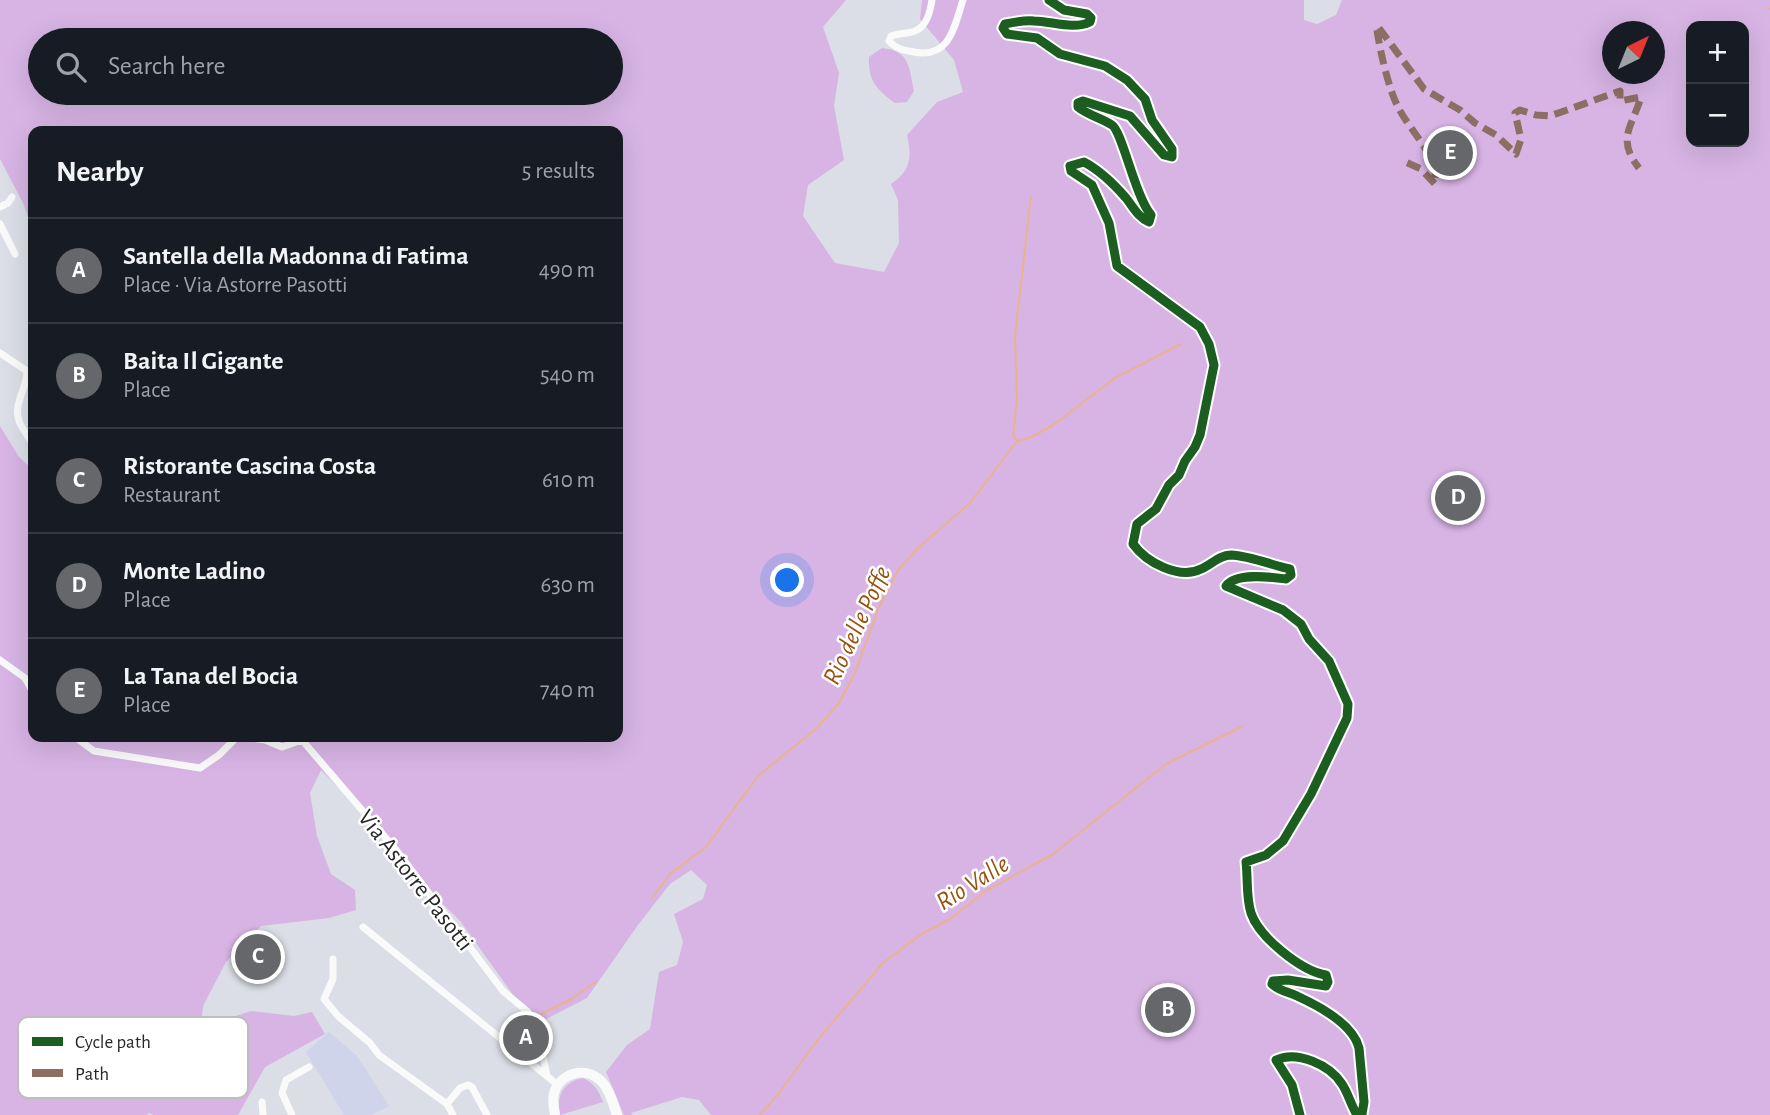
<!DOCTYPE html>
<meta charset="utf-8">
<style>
body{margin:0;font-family:"Alegreya Sans",sans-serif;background:#20242c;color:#f1f3f6}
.controls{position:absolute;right:21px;top:21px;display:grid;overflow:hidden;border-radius:14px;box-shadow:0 7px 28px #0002}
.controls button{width:63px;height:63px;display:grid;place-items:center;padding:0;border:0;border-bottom:2px solid #363941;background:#171b24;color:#f1f3f6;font:35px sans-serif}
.compass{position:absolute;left:1602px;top:21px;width:63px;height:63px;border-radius:50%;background:#171b24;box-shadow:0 7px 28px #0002;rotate:43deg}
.you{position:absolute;left:788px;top:581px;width:24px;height:24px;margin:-18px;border:5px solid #fff;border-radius:50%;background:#1a73e8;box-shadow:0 0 0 10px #1a73e833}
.badge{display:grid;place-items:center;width:46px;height:46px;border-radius:50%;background:#66676a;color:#fff;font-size:23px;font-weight:700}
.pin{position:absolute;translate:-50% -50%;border:4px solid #fff;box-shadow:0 2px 7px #0006}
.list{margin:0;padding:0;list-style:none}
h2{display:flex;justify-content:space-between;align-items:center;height:91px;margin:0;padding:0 28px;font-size:30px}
h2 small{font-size:23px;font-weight:400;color:#9ea1a6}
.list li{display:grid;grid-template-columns:46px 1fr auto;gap:21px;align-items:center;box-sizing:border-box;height:105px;padding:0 28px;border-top:2px solid #363941}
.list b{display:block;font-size:26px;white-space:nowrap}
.list p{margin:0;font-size:23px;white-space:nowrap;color:#9ea1a6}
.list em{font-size:23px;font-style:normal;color:#9ea1a6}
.icon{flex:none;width:38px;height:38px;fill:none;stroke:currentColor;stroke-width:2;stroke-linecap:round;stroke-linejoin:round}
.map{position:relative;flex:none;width:1770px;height:1115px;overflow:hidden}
.search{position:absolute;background:#171b24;box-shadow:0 7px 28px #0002;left:28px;top:28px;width:595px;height:77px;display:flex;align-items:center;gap:18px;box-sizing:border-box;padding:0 24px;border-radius:38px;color:#9ea1a6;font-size:26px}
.panel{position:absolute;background:#171b24;box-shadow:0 7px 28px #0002;left:28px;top:126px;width:595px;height:616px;border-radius:14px}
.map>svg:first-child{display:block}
.education{fill:#cfd4ea}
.green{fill:#d7b4e4;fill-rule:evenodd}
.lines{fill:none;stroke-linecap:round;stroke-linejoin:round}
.stream{stroke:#eab38d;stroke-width:2}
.street{stroke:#fafafb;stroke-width:7}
.secondary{stroke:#fafafb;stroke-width:10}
.quiet{stroke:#8d6e63;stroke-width:7;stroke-dasharray:14 7;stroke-linecap:butt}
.cycleway-casing{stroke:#fff;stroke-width:13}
.cycleway{stroke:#1b5e20;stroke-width:9}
.labels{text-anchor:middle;stroke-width:5;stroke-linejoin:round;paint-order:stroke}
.street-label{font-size:24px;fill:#272727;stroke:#fff}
.water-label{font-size:26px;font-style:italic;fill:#97510b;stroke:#fff}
.key{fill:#fff;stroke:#bebebe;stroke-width:2}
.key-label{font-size:19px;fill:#272727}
</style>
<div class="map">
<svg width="1770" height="1115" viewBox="0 0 1770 1115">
<rect width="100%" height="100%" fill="#dbdee6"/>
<path class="education" d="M329 1032 357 1056 389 1106 372 1115H344L306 1052Z"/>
<path class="green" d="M0 0H846L823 27 839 73 834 106 844 160 808 185 803 216 835 263 884 272 899 243 898 200 891 184C911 170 912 158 907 135L937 102 963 92 954 60 920 19 922 0H1304V20L1317 24 1336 15 1342 0H1770V1115H711L699 1100 682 1097 631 1113 632 1115H624L606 1072 627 1045 650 1029 659 972 677 965 683 942 674 914 703 899 707 885 691 870 670 884 638 925 587 998 546 1019 526 1013 461 922 418 879 367 817 321 770 310 793 317 836 331 874 355 890 356 910 329 918 261 926 226 962 203 1006 199 1047 230 1018 251 1011 294 1016 312 1012 325 1034 265 1067 238 1115H154L149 1113 147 1115H0V426L19 457 33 470V737H618V131H33V231L23 203 0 159ZM1691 26H1744V142H1691ZM1612 32H1654V74H1612ZM40 40H611V93H40Z
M882 48C910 51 909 67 914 91L907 102 895 103C876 89 868 81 869 57Z
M583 1078C595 1084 598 1090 603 1102L560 1115C556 1096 563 1082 583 1078Z"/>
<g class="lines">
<path class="stream" d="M1769 9H1770
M1017 441 1013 435 1017 399 1015 336 1031 197
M652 898 670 874 706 847 758 776 817 728 839 703 855 673 879 607 898 570 918 548 970 503 1017 441 1029 438 1052 426 1115 378 1181 344
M533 1018 571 999 596 982
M760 1115 780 1092 815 1043 883 963 920 935 950 919 986 891 1053 854 1166 764 1243 726"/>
<path class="street" d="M932 0C930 12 927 26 915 31 908 34 899 33 891 36L889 41C896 49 904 50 914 52 950 59 954 27 963 0
M1049 0 1064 10 1087 14 1091 18 1090 22C1073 30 1051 21 1034 21 1024 20 1015 22 1005 24L1003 28 1007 34 1037 38 1060 54 1105 66 1127 80 1145 99 1152 120 1172 149V157L1164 155 1130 116 1083 101 1078 103V107C1088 115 1101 118 1112 125 1122 131 1135 196 1151 215L1149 222C1138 217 1134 208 1126 198 1113 183 1101 171 1084 162L1070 166 1071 171 1092 185 1109 223 1117 266 1200 327 1209 344 1214 365 1200 435 1195 447 1185 461 1179 475 1169 485 1156 509 1137 524 1133 544C1146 562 1179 580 1201 569 1211 565 1219 555 1231 555 1251 556 1271 565 1290 569L1291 575 1286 579C1271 577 1236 572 1226 586L1283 610 1301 624 1309 639 1329 661 1348 704 1347 718 1311 794 1283 841 1266 855 1246 862C1248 878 1246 898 1251 913 1259 937 1301 971 1326 975L1328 982 1326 986 1288 980 1273 981 1272 984C1279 991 1289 992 1297 996 1319 1006 1353 1024 1359 1048L1364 1102 1362 1114 1357 1115C1351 1105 1348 1093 1342 1084 1330 1065 1297 1050 1276 1060L1292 1085 1300 1115
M0 207 8 203 12 197
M0 224 15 254
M0 353 27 371C27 389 13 403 19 421 22 430 30 437 33 445
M0 660 25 678 33 692
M75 737 94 751 200 768 219 755 237 737
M244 737 265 740 282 747 302 740 397 851 503 991 528 1012 541 1047 547 1076
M363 927 558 1085
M333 959V979L324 999 338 1016 370 1043 379 1055 447 1104 453 1115
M262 1102 263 1115
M447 1104 460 1088 468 1085 472 1087 487 1115
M292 1115 282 1093 286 1080 309 1067"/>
<path class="secondary" d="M555 1115C554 1108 552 1100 554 1093 560 1073 585 1066 600 1080 609 1088 613 1103 617 1115"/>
<path class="quiet" d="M1379 28 1424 89 1460 110 1475 123 1496 135 1516 154 1521 139 1515 113 1520 110 1536 115 1550 116 1620 91V101L1641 97C1632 127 1616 139 1639 168
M1377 30C1380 51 1388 86 1397 105 1408 129 1440 157 1435 184L1421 169 1401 160"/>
<g class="cycleway-casing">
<path id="cycleway" d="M1049 0 1064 10 1087 14 1091 18 1090 22C1073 30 1051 21 1034 21 1024 20 1015 22 1005 24L1003 28 1007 34 1037 38 1060 54 1105 66 1127 80 1145 99 1152 120 1172 149V157L1164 155 1130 116 1083 101 1078 103V107C1088 115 1101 118 1112 125 1122 131 1135 196 1151 215L1149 222C1138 217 1134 208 1126 198 1113 183 1101 171 1084 162L1070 166 1071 171 1092 185 1109 223 1117 266 1200 327 1209 344 1214 365 1200 435 1195 447 1185 461 1179 475 1169 485 1156 509 1137 524 1133 544C1146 562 1179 580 1201 569 1211 565 1219 555 1231 555 1251 556 1271 565 1290 569L1291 575 1286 579C1271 577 1236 572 1226 586L1283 610 1301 624 1309 639 1329 661 1348 704 1347 718 1311 794 1283 841 1266 855 1246 862C1248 878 1246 898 1251 913 1259 937 1301 971 1326 975L1328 982 1326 986 1288 980 1273 981 1272 984C1279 991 1289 992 1297 996 1319 1006 1353 1024 1359 1048L1364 1102 1362 1114 1357 1115C1351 1105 1348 1093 1342 1084 1330 1065 1297 1050 1276 1060L1292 1085 1300 1115"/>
</g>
<use href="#cycleway" class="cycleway"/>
</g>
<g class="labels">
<g class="street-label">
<text transform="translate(416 880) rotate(52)" y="8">Via Astorre Pasotti</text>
</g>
<g class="water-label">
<text transform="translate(856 625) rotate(-65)" y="9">Rio delle Poffe</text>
<text transform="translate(972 882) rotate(-32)" y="9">Rio Valle</text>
</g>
</g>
<rect x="18" y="1017" width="230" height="81" rx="10" class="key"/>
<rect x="32" y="1037" width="31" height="9" fill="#1b5e20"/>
<rect x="32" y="1069" width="31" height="8" fill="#8d6e63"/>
<g class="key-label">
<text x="75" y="1048">Cycle path</text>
<text x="75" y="1080">Path</text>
</g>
</svg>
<div class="controls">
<button>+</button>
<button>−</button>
</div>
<svg class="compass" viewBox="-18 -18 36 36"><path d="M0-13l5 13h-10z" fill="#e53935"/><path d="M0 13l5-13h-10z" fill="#9ea1a6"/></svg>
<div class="you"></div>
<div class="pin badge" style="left:526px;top:1038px">A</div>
<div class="pin badge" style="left:1168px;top:1010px">B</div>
<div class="pin badge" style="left:258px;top:957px">C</div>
<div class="pin badge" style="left:1458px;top:498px">D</div>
<div class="pin badge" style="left:1450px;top:153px">E</div>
<div class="search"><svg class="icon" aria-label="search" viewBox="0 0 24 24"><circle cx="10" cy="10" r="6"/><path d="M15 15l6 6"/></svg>Search here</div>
<section class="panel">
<h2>Nearby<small>5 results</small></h2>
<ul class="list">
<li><span class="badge">A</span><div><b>Santella della Madonna di Fatima</b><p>Place · Via Astorre Pasotti</p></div><em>490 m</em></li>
<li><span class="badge">B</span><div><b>Baita Il Gigante</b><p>Place</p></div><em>540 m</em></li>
<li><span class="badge">C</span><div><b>Ristorante Cascina Costa</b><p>Restaurant</p></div><em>610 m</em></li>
<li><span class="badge">D</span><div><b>Monte Ladino</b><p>Place</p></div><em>630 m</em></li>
<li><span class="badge">E</span><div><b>La Tana del Bocia</b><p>Place</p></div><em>740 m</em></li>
</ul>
</section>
</div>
